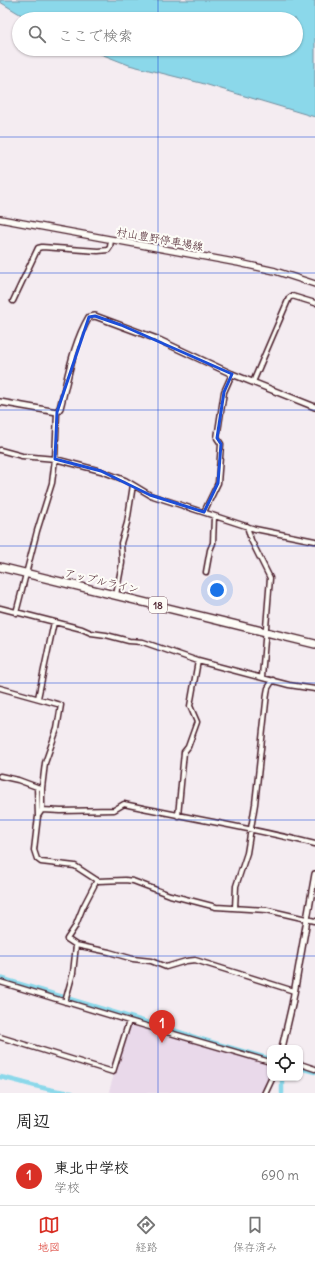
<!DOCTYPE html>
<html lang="ja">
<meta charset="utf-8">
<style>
body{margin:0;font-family:Delius,"Klee One",sans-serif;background:#f6f6f6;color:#222}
.controls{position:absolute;right:12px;bottom:12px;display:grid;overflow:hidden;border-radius:8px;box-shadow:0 1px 3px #0004}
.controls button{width:36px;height:36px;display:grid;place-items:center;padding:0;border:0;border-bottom:1px solid #e0e0e0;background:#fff;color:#222;font:20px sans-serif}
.you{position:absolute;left:217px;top:590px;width:14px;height:14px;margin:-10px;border:3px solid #fff;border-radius:50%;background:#1a73e8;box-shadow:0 0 0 6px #1a73e833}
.badge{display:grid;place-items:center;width:26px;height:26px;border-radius:50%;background:#d93025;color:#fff;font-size:13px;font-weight:700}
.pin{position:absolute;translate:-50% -33px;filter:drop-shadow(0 1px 2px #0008)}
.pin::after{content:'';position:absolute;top:21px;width:14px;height:12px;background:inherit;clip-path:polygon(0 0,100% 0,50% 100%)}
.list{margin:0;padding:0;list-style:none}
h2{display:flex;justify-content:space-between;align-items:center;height:52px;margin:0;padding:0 16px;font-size:17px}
h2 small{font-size:13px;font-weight:400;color:#767676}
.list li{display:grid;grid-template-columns:26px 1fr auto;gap:12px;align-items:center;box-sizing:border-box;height:60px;padding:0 16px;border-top:1px solid #e0e0e0}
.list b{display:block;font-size:15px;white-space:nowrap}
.list p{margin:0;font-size:13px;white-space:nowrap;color:#767676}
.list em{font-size:13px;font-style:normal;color:#767676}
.icon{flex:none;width:22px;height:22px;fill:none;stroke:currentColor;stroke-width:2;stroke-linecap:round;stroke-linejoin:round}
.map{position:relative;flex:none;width:315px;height:1093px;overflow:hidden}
.search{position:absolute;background:#fff;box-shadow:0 1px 3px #0004;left:12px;right:12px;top:12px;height:44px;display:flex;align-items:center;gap:10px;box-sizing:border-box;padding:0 14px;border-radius:22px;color:#767676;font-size:15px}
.sheet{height:112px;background:#fff}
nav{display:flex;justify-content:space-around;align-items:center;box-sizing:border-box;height:56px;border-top:1px solid #e0e0e0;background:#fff;font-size:11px;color:#767676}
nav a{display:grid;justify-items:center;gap:2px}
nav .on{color:#d93025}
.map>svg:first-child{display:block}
.built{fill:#e9d9ea}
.water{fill:#8bd8ea;stroke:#718e9e}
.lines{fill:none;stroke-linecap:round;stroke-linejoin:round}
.canal{stroke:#8bd8ea;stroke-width:4.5}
.minor-casing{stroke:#4a1f2b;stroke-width:7}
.tertiary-casing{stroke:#4a1f2b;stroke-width:8}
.secondary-casing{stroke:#4a1f2b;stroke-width:8}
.trunk-casing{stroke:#4a1f2b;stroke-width:10}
.minor{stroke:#fdfcf7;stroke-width:4}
.tertiary{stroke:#fdfcf7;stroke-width:5}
.secondary{stroke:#fdfcf7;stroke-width:5.5}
.trunk{stroke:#fdfcf7;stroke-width:7}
.marked{fill:none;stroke:#1d4ed8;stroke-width:3;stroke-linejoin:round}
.grid{fill:none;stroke:#1d4ed8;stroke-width:1;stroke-opacity:0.55}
.labels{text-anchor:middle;stroke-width:4;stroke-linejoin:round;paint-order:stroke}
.shield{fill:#fdfcf7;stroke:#806168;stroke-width:1}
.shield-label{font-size:10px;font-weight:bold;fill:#4a1f2b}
.street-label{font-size:11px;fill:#4a1f2b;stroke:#fdfcf7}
</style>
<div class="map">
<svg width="315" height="1093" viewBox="0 0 315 1093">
<rect width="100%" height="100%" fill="#f4ecf1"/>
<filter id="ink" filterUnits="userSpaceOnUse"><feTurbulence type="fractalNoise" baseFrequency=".025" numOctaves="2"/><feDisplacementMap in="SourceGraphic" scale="8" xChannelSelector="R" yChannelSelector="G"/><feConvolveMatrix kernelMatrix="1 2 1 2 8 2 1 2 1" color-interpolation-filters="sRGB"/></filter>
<g filter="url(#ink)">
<path class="built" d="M130 1023 270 1063V1071L262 1093H113L109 1091Z"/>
<path class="water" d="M0 0H315V117L201 83 129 65 88 49H296V19H28L0 2Z"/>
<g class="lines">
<path class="canal" d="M0 978 176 1031 197 1038 270 1059
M300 1068 315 1072
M0 1077C24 1082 48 1091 72 1093
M282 1078V1093"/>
<g class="minor-casing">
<path id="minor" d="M13 301 38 248 42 247 98 251 108 250 110 247 111 240
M253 382 289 298 292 296 315 303
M0 450 22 456 55 459 101 471 125 480 150 495 221 518 255 529 315 541
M204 512 218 483 221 444 217 438 224 392 232 374
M247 526 251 540 270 578 262 677
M206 572 210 550 213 543 214 516
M116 595 122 563 121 543 127 523 133 485
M0 608 82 629 91 633 106 635 129 641 143 642 198 661 289 685 315 689
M16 613 37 531 52 483 55 459 57 412
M0 688 61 705 57 729 45 763 42 788V810L38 816 34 850 37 859 41 862 75 866 98 881 125 880 133 881 170 895 216 907 267 910 315 921
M38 698 54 622
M0 776 18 780 37 787 42 788
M37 787 38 816
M42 810 61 811 114 810 124 804C188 818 252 828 315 844
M178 816 184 752 188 747 197 722 190 706 198 661
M235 908 236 886 247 853 255 804 267 693 268 688 273 680
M76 945 109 952 133 959 151 961 166 967 186 961 195 960 294 991
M0 982 129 1021 270 1062
M65 1002 73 973 76 945 67 939 75 927 83 907 97 880
M0 1037 113 1072 129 1021
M300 1064 315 1069"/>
</g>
<g class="tertiary-casing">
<path id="tertiary" d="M0 402 57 412 60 408C68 378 73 344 89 317L95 316 157 339 232 374 315 407
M282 1048 292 1005 315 874
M265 1093 272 1078"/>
</g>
<g class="secondary-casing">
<path id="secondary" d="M0 219 239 263 275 271 315 284"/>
</g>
<g class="trunk-casing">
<path id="trunk" d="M0 567 315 644"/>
</g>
<use href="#minor" class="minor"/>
<use href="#tertiary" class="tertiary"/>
<use href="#secondary" class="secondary"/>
<use href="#trunk" class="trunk"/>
</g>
</g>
<path class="marked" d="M95 316 121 325 232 374 224 392 217 438 221 444 218 483 204 512 150 495 101 471 55 459 57 412 89 317Z"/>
<path class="grid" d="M158 0V19M158 49V1093M0 137H315M0 273H315M0 410H315M0 546H315M0 683H315M0 820H315M0 956H315"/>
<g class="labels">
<rect class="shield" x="149" y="597" width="18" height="16" rx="3"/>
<g class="shield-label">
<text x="158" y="609">18</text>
</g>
<g class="street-label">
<text transform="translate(160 239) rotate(10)" y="4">村山豊野停車場線</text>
<text transform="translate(102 581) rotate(13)" y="4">アップルライン</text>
</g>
</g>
</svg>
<div class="controls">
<button><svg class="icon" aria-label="locate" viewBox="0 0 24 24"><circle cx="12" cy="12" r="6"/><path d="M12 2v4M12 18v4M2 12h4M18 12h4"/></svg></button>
</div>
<div class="you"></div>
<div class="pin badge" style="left:162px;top:1043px">1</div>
<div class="search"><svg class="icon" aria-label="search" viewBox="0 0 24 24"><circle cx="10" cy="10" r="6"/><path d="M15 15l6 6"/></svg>ここで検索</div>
</div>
<section class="sheet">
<h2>周辺<small></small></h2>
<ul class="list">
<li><span class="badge">1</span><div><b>東北中学校</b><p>学校</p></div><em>690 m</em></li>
</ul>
</section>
<nav>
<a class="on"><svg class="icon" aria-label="map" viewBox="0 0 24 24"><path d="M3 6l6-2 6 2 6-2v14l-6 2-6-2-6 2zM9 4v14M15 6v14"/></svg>地図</a>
<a><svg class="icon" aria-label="directions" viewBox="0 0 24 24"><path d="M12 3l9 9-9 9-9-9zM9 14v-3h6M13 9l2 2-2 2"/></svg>経路</a>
<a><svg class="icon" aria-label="saved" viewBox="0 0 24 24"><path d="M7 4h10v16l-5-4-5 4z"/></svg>保存済み</a>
</nav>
